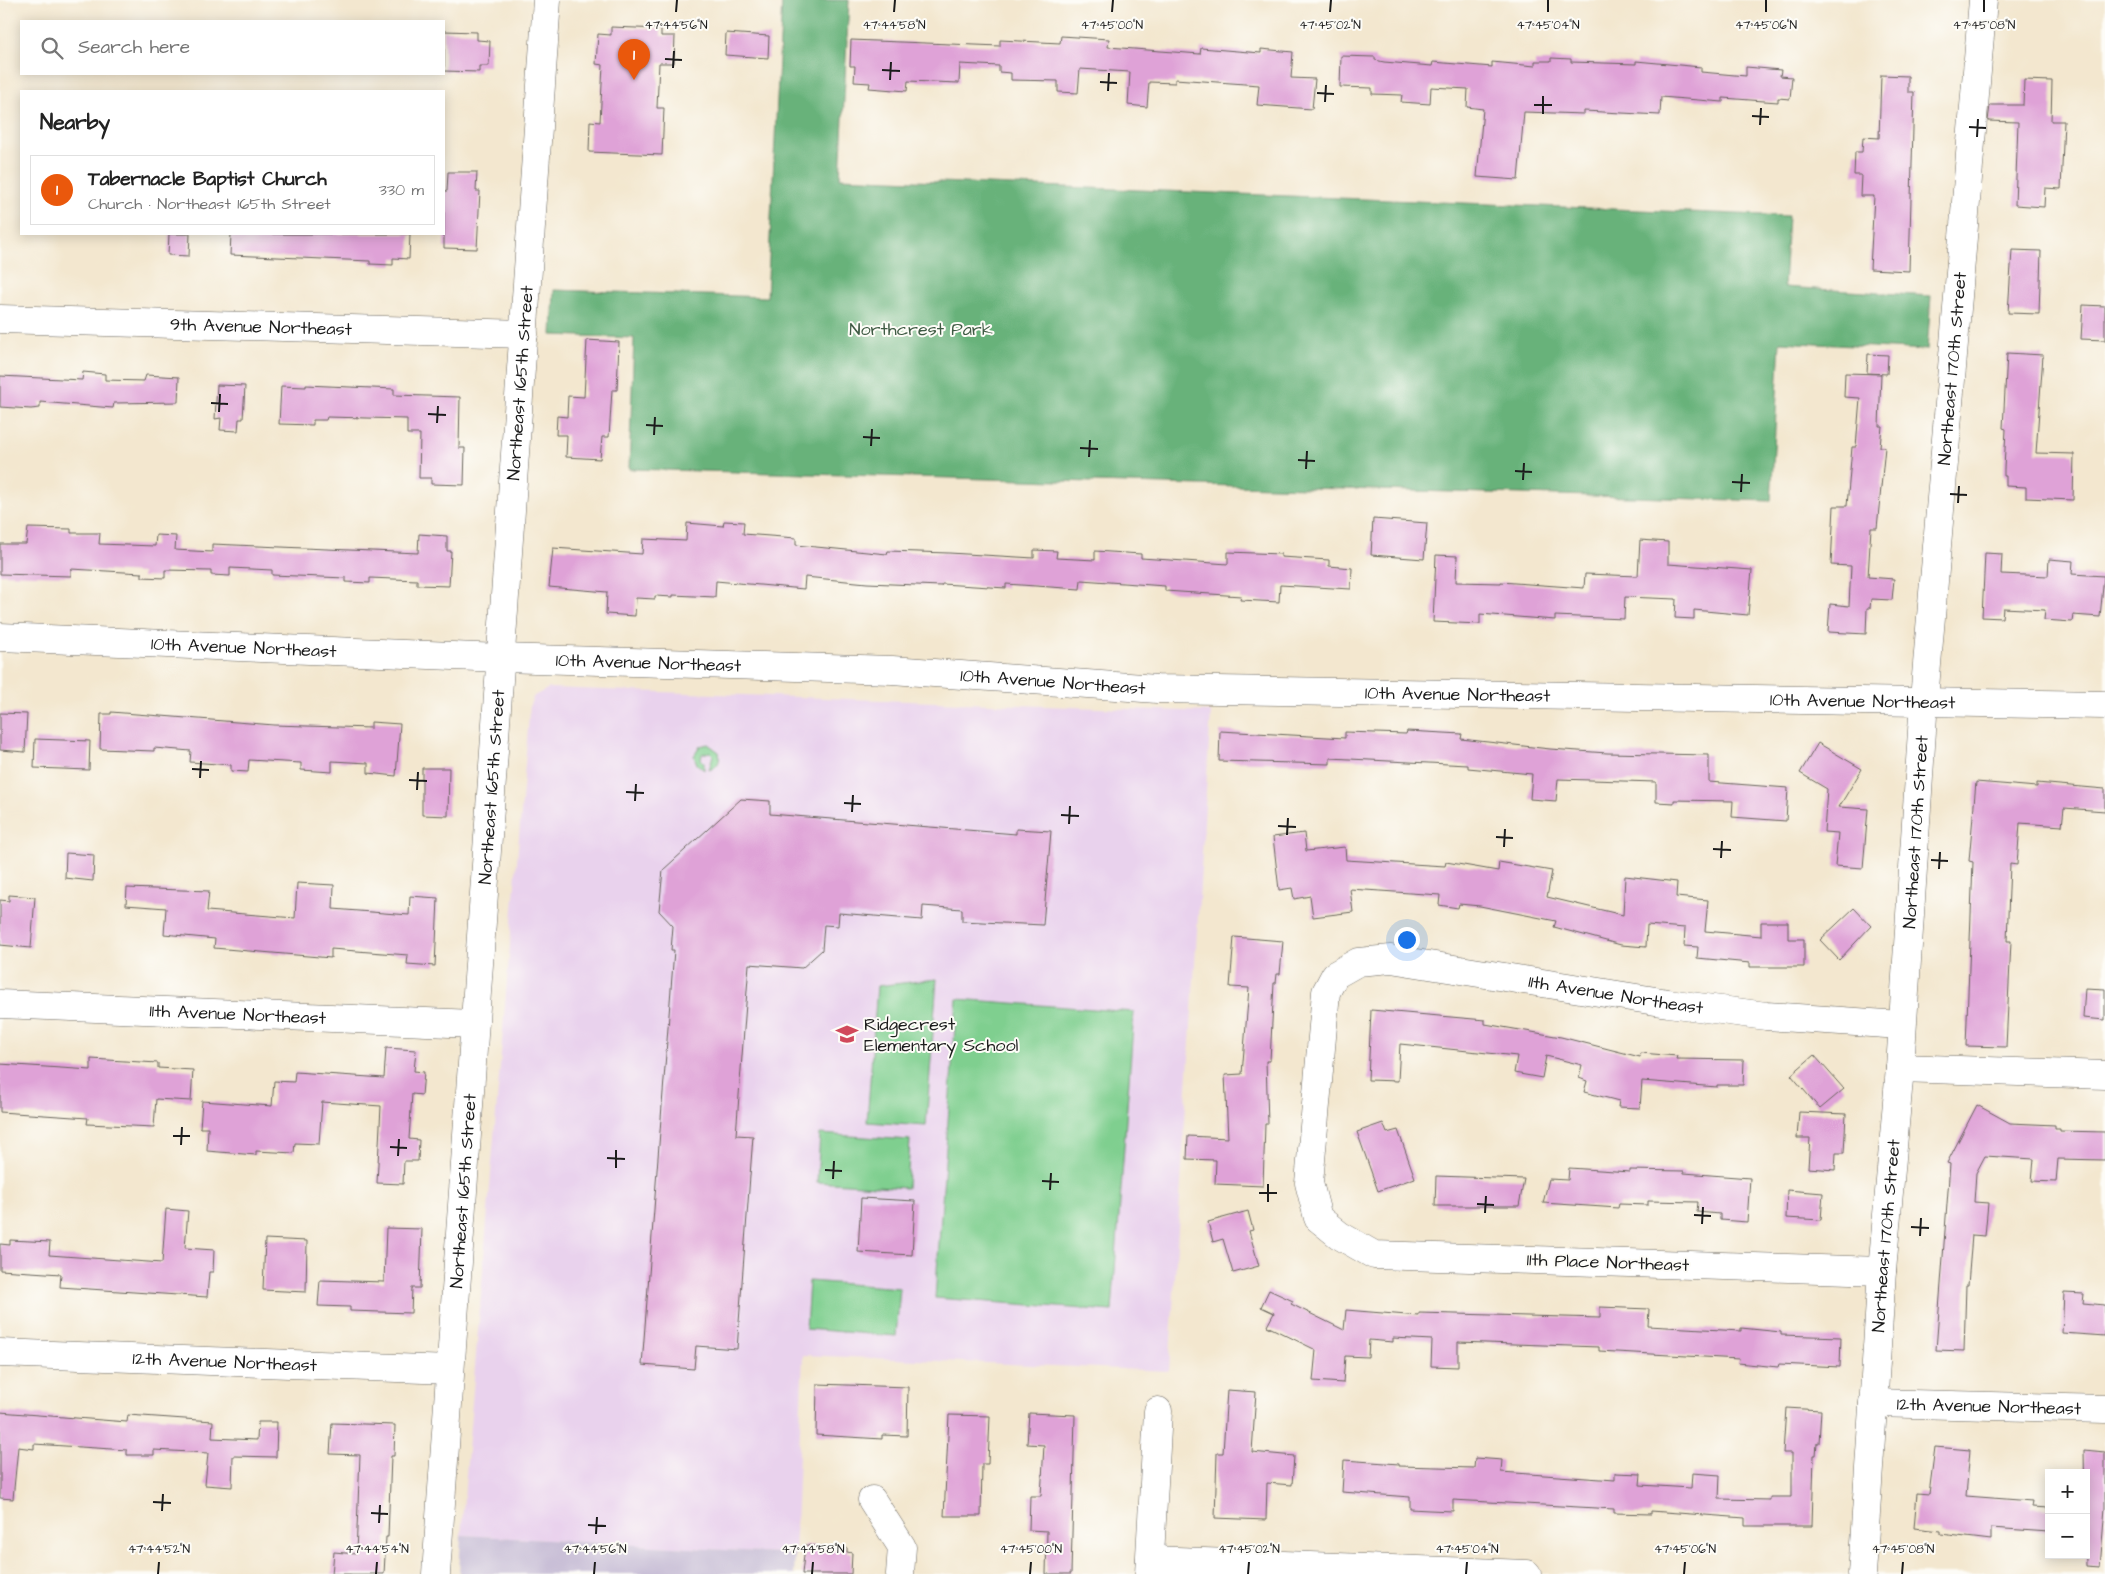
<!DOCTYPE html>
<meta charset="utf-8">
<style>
body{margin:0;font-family:"Architects Daughter",sans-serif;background:#f6f6f6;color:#222}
.controls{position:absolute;right:15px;bottom:15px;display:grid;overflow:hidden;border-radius:0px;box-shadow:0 2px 12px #0003}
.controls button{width:45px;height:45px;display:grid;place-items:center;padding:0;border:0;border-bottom:1px solid #e0e0e0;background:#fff;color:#222;font:25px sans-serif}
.you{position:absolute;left:1406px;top:939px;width:18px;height:18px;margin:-12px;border:4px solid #fff;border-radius:50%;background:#1a73e8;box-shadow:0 0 0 8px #1a73e833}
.badge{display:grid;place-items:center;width:32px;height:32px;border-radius:50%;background:#ea580c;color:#fff;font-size:16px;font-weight:700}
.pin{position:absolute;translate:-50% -41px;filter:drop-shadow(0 1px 2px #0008)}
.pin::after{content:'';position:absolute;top:26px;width:18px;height:15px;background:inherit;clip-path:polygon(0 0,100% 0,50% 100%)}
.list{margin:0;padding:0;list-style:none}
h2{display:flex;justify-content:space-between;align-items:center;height:65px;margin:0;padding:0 20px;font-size:21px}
h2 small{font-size:16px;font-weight:400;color:#767676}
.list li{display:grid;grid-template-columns:32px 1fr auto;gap:15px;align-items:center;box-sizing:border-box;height:70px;margin:0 10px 10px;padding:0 10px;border:1px solid #e0e0e0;border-radius:0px}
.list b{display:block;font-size:19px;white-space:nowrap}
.list p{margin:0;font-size:16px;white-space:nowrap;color:#767676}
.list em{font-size:16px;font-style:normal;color:#767676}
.icon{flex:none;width:28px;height:28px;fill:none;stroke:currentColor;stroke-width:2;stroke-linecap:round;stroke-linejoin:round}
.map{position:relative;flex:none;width:2105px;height:1574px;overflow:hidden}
.search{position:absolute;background:#fff;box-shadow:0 2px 12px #0003;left:20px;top:20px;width:425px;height:55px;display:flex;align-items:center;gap:12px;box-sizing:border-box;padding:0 18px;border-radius:0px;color:#767676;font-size:19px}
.panel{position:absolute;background:#fff;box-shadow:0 2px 12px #0003;left:20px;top:90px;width:425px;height:145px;border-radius:0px}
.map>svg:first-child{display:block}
.built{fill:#e9d2ed}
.industrial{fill:#c9bfd7}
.green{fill:#7fcf8f;stroke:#4e7656}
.forest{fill:#67b27a;stroke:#42674b}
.building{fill:#dfa2d7}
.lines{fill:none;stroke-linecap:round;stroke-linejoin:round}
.minor-casing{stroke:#67635b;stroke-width:29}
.tertiary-casing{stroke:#67635b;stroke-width:29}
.minor{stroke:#fff;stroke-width:28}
.tertiary{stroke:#fff;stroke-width:28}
.ticks{fill:none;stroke:#1c1c1c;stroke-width:2}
.labels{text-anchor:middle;stroke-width:4;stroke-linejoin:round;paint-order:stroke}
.street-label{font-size:18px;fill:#1c1c1c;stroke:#fdfcf7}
.park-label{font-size:18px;fill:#3f5b44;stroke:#fdfcf7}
.poi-label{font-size:18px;fill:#1c1c1c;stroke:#fdfcf7;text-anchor:start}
.ticks-label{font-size:12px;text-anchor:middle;fill:#1c1c1c;stroke:#fdfcf7;stroke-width:4;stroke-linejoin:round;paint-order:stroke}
</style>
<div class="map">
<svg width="2105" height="1574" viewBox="0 0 2105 1574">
<rect width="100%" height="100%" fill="#fdfcf7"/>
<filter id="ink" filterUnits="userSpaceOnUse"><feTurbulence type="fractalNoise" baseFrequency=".02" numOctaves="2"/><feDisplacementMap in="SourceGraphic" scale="10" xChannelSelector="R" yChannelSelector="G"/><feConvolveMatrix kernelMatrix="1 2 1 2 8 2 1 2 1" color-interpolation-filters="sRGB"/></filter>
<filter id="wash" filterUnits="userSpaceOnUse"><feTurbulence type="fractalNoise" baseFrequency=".0096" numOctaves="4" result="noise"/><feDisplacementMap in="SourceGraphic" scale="20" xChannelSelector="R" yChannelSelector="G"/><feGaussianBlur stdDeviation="1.12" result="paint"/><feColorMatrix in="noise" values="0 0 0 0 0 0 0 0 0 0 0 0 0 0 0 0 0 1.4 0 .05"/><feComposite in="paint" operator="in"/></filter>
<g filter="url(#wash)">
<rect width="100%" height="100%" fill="#f3e7cf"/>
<path class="built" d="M549 688 1211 712 1169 1371 803 1355 795 1554 461 1535 530 704 534 696Z"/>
<path class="industrial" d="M461 1535 795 1554 794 1574H459Z"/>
<path class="green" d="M708 744 719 752C721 761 718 767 709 770L713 755 710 752 702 754 701 759 704 762V770L697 764 694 756 700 746Z
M937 979 926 1126 867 1122 877 986Z
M957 999 1134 1012 1112 1311 935 1298Z
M820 1134 910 1140 907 1188 817 1182Z
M809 1281 900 1288 896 1336 806 1329Z"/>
<path class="forest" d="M782 0H849L840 178 1788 216 1784 287 1931 296 1927 350 1780 342 1771 501 629 469 634 338 552 335 554 290 767 297Z"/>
<g id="blocks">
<path class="building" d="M611 27 661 29V36H675L674 63H659L657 108H664L662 155 589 152 590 121 600 122 603 65 596 64 598 34 611 35Z
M444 31 477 32V40L490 41 489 66H479V72L444 71Z
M726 33 769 36 768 58 725 55Z
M1061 36 1109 39 1108 47 1200 54 1201 48 1261 53V49L1293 52 1291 78 1315 79 1312 109 1257 105 1259 85 1175 79V83L1149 82 1147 107 1128 105 1130 72 1080 69 1078 93 1058 92V81L1011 80V73L999 72V66L960 64 959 83 908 81 907 91 869 88 870 83 854 82 855 66H850L851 40 1000 46V40L1060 43Z
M1341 56 1375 57V60L1384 62 1432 66 1433 62 1492 67V62L1535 66V61H1551V58L1571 59V62L1636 64V61L1701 67V72L1746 76V67L1781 70 1780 76 1792 77 1790 99 1778 98V102L1723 98V102L1661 97 1660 115 1584 111V114L1524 112 1518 180 1477 177 1483 109 1467 107 1468 89 1431 87 1430 104 1401 102 1402 95 1372 94V88L1340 87Z
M1881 75 1908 76V92H1914L1909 271 1870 269 1874 196H1860L1861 175H1854L1855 152H1862L1863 137 1879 138Z
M2024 80 2052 81 2051 121H2064L2061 189 2045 188 2044 207 2015 205 2018 122 1988 121 1990 105H2023Z
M448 172H477L476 191H480L477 249 444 248V191H447Z
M169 234H190L189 256 168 255Z
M231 234H410L409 259 393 258V265L370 264V261L230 255Z
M2012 250 2041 251 2039 314 2008 313Z
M2083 305 2105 306V340L2081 339Z
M587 340 619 342 617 390H612L609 437H602L600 459 566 457 567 435H556L557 416 567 417 568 396 584 397Z
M2007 353 2043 355 2036 453 2074 454 2073 500 2026 498V487L2006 486V476H2004V469L2006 429 2003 428Z
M1868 354 1888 355 1887 374 1867 373Z
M83 372 105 374V380L144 381 146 375 179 377 178 402 114 403 113 408 40 402V408L31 409 0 407V376L82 380Z
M1845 373 1881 374 1879 426H1882L1880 447H1885L1877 528H1871L1868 577 1894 579 1892 600 1871 599 1870 608H1867L1866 634 1828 632 1830 604 1849 606 1851 566 1831 565 1834 506H1847L1852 447H1856L1860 398 1844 397Z
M217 385 245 386 243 419H239L238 431 220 430 221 418 215 419Z
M306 385 394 389V395L460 397 459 448H465L464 485 431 484V478H419L420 434H407V419L327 417 326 420H313V425L279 424 281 386 306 387Z
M1373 519 1427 523 1424 559 1371 555Z
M724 521 744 522 743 534 796 538V545L887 554 888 551 949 553 1034 558V550L1057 551 1056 558 1095 560V551L1141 554V558L1228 564V552L1281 554V557L1329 560V566L1352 568 1351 589 1280 585 1279 602 1240 600 1241 596 1165 591V586L1081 580 1080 589 1006 584V588L942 584 941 586 867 583 805 577 804 589 716 581 715 597 673 595V597L655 596V599L636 598 635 616 606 614 607 592 549 587 553 548 642 554 643 539 686 541 687 523 723 526Z
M28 528 71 529V533H100L99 544 155 546 156 535 176 536 175 550 212 552V544L418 553 419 534 447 536V551H451L449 586 417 585V580L370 578V583L346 582V578L272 575V570L230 568V576L211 575V571L165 570V578L142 577V573L71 569V576L0 574V544H26Z
M1640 540 1668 542V564L1752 570 1748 615 1694 610V619L1675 618 1676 599 1625 597 1624 619 1555 616V620L1480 614V624L1433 622 1436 555 1457 556 1456 582 1501 583V582L1584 588 1585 574 1638 576Z
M1985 553 2002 554 2001 574 2048 576 2049 559 2073 561 2072 574 2104 576 2100 617 2073 615 2072 622 2044 620 2045 610 2003 608 2002 618 1982 617Z
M111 712 274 725 371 728V722L400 724 396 776 368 773V763L332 761V772L301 770V763L249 760 248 772 231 771V765L190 762 191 751 154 748V751L100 749 101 714H111Z
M0 713 27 714 25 752 0 750Z
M1220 731 1345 738V732L1406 734 1407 731 1462 734 1461 739 1550 749 1607 753 1709 755V782L1788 788 1786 821 1732 817 1733 801 1674 800V803L1656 802V782L1558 779 1556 801 1530 799 1532 774 1468 768V765L1330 758V764L1219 761Z
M35 739 90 741 89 770 34 768Z
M1818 743 1862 769 1839 807 1868 809 1863 868 1835 866 1838 833 1824 832 1827 789 1800 773Z
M422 768H449L448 816 422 815Z
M1976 782 2037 787V783L2105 789V811L2064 808 2062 826 2020 823 2017 865 2010 864 2007 941H2011L2006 1047 1966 1046 1973 862 1969 861Z
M741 799 770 801V814L1016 834V829L1051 831 1043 925 962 921V909L923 906 922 920 839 913 838 926 824 925 822 950 802 968 749 964 736 1135 753 1136 737 1349 696 1346 694 1369 642 1365 674 950H671L673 926 659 911 663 870Z
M1304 833 1306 851 1345 847 1346 860 1445 866 1446 862 1498 871 1499 862 1552 871 1547 897 1623 915 1625 876 1677 882 1676 897 1708 900 1705 931 1761 936V922H1788V939H1804V967H1750V963L1697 958 1698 947 1684 946 1685 928 1647 925 1646 947 1621 945 1554 927 1556 921 1480 906 1459 904 1458 908 1439 905 1440 895 1350 889 1353 912 1313 917 1310 896 1294 899 1292 888 1279 890 1273 837Z
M66 853 94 855 93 881 65 878Z
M297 883 334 885 333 909 409 915 410 896 438 898 435 966 407 964 408 955 331 949V958L214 948 215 939 164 934 166 908 126 905 127 888 209 891 207 911 295 918Z
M9 895 35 897 31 948 0 945V900L9 901Z
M1854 908 1871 926 1839 960 1820 940Z
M1234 937 1283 941 1280 974H1277L1276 983H1274L1270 1061H1266L1268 1124H1265L1263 1186 1215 1184 1216 1160 1187 1159 1188 1136 1228 1138 1225 1075 1242 1074 1249 988 1230 987Z
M2085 988 2105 989V1020L2083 1018Z
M1371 1010 1485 1020V1024L1561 1037 1640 1057 1641 1053 1677 1056 1676 1059 1744 1060 1743 1085H1717V1087L1642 1081 1640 1108 1618 1107 1619 1101 1584 1092 1587 1081 1579 1078 1582 1065 1546 1056 1542 1078 1514 1073 1517 1056 1400 1044 1398 1081 1368 1080Z
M386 1048 416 1050 414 1071 424 1072 422 1095 412 1094 409 1139 419 1140 418 1161H404L403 1184 377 1183 381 1106 322 1102 319 1144 295 1143 294 1153 256 1151V1155L207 1151 208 1128H200L202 1101 272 1106 274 1081 294 1082 295 1072 384 1078Z
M1814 1055 1844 1089 1820 1109 1791 1075Z
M91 1059 158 1063V1068L193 1070 191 1101 156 1099 154 1127 87 1124 88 1118 0 1112V1064L91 1070Z
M1977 1105 2010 1123 2055 1125V1129H2060V1131L2105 1132V1160L2058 1159 2056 1182 2032 1181 2034 1159 1985 1156 1976 1173 1974 1202 1988 1203 1985 1236 1972 1235 1968 1285H1966L1964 1351 1936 1350 1950 1164 1947 1163Z
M1799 1112 1846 1114 1844 1153H1836L1835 1170 1808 1168 1810 1138H1797Z
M1383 1123 1387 1133 1398 1130 1415 1178 1378 1191 1357 1132Z
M1569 1168 1630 1172V1170L1684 1171V1173L1750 1178 1747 1222 1720 1220V1214L1697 1212 1698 1202 1648 1201V1205L1619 1204 1618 1208 1543 1203 1549 1179 1568 1180Z
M1436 1176 1524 1179 1519 1206H1435Z
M1787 1190 1823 1193 1821 1220 1786 1218Z
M861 1198 915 1201 912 1255 858 1252Z
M166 1209 188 1211 185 1248 214 1250 213 1272H209L207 1297 60 1287 61 1274 0 1270V1244L10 1245V1240L50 1242 49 1255 162 1263Z
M1248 1211 1253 1230 1249 1231 1259 1266 1233 1273 1223 1239 1213 1242 1208 1222Z
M386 1228 422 1229 420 1288H412L411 1313 350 1311V1307L318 1306 320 1280 384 1282Z
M265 1239 307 1241 306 1292 263 1290Z
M1269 1290 1293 1301 1291 1304 1344 1330 1346 1310 1419 1316V1313L1600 1318V1307L1649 1309 1648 1326 1741 1331V1328L1781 1332V1335L1841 1337 1840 1367 1779 1364 1778 1367 1738 1363 1739 1359 1599 1351V1347L1458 1342V1367L1431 1366 1432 1340 1393 1338V1342L1369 1340 1368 1357 1345 1356 1343 1383 1313 1381 1316 1350 1267 1326 1274 1313 1261 1307Z
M2064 1293 2084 1294 2083 1303 2105 1305V1336L2062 1333Z
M817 1384 908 1387 907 1436 882 1435V1439L816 1435Z
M1227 1390 1256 1392 1252 1452 1294 1456 1292 1485 1267 1483 1266 1520 1215 1518 1217 1453H1223Z
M1786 1408 1821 1410 1819 1443H1817L1816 1455H1814L1812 1526H1745V1518L1651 1511V1514L1614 1513V1509L1453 1500V1511L1429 1510 1410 1509V1497L1342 1492 1344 1460 1399 1464V1466L1474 1468 1475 1458 1502 1460 1501 1472 1615 1480V1473L1641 1474 1640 1485 1691 1488 1692 1473 1720 1475 1719 1499 1770 1500V1497H1792V1453H1783Z
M0 1412 127 1422 128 1415 213 1421 212 1438 257 1440 258 1422H277L276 1457 233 1456 232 1487 205 1485 208 1453 154 1450V1455H127V1450L34 1444V1449L18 1447 13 1499 0 1498Z
M1029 1413 1075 1415 1071 1574H1046L1047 1531 1029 1530 1030 1496H1041L1044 1445 1027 1444Z
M949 1415 990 1416 988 1464H982L981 1516H944Z
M332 1423 395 1425 394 1456H391L388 1537H386L384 1574H332L334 1552 356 1554 360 1455 330 1454Z
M1935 1447 1970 1450 1966 1496 2032 1501 2031 1507 2049 1508V1532L1991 1528V1540L1941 1534V1531L1914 1528 1917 1493 1929 1494Z
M2084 1450 2105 1452V1508L2100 1567 2086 1566Z
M805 1545 847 1548V1552L852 1553 851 1574H802Z"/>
</g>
</g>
<g filter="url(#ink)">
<use href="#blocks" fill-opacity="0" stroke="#67635b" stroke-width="1"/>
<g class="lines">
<g class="minor-casing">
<g id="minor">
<path id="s1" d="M0 319 524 334"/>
<path id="s2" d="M0 637 501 658 892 670 1157 689 2105 705"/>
<path id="s3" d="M0 1004 474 1024"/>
<path d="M1900 1068 2105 1075"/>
<path id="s4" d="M1882 1271 1374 1255 1339 1235 1318 1218 1309 1183 1326 992 1335 975 1358 962 1391 959 1668 1003 1766 1016 1901 1025"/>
<path id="s5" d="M0 1353 450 1370"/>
<path id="s6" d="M1873 1403 2105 1409"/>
<path d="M872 1500 902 1547 900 1574"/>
<path d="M1150 1560 1527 1574"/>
<path d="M1149 1574 1158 1411"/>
<path id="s7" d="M1862 1574 1882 1271 1900 1068 1924 700 1983 0"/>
</g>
</g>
<g class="tertiary-casing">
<g id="tertiary">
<path id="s8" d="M436 1574 547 0"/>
</g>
</g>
<use href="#minor" class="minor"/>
<use href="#tertiary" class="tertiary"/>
</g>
</g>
<path class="ticks" d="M676 12 677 0M894 12 895 0M1112 12 1113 0M1330 12 1331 0M1548 12V0M1766 12V0M1984 12V0M665 59 682 60M673 68 674 51M882 70 900 71M890 80 891 62M1100 82 1117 83M1108 91 1109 73M1317 93 1334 94M1325 102 1326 85M1534 105H1552M1543 114V96M1752 116 1769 117M1760 125 1761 108M1969 127 1986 128M1977 137 1978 119M211 403 228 404M219 412 220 394M428 414 446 415M437 423 438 406M646 425 663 426M654 435 655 417M863 437 880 438M871 446 872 429M1080 448 1098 449M1089 457 1090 440M1298 460 1315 461M1306 469 1307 451M1515 471 1532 472M1523 480 1524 463M1732 482 1750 483M1741 492 1742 474M1950 494 1967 495M1958 503 1959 486M192 769 209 770M200 778 201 761M409 780 427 781M417 790 418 772M626 792 644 793M635 801 636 784M844 803 861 804M852 812 853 795M1061 815 1079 816M1069 824 1070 806M1278 826 1296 827M1287 835 1288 818M1496 837 1513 838M1504 847 1505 829M1713 849 1731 850M1721 858 1722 841M1931 860 1948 861M1939 869 1940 852M173 1136H190M181 1145 182 1127M390 1147 407 1148M398 1156 399 1139M607 1158 625 1159M616 1168V1150M825 1170 842 1171M833 1179 834 1161M1042 1181 1059 1182M1050 1190 1051 1173M1259 1193H1277M1268 1202V1184M1477 1204 1494 1205M1485 1213 1486 1196M1694 1215 1711 1216M1702 1224 1703 1207M1911 1227 1929 1228M1920 1236 1921 1218M153 1502 171 1503M162 1511 163 1494M371 1513 388 1514M379 1523 380 1505M588 1525 606 1526M596 1534 597 1517M158 1574 159 1562M376 1574 377 1562M594 1574 595 1562M812 1574 813 1562M1030 1574 1031 1562M1248 1574 1249 1562M1466 1574 1467 1562M1684 1574 1685 1562M1902 1574 1903 1562"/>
<defs>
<g id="school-bare" transform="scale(1.725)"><path d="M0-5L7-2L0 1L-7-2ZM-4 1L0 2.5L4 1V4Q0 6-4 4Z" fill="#d1495b" stroke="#fdfcf7" stroke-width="2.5" paint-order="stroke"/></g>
</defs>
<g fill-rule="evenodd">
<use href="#school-bare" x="847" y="1034"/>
</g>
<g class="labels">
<g class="street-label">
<text dy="6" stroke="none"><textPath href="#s1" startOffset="261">9th Avenue Northeast</textPath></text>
<text dy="6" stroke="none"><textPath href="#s7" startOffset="1209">Northeast 170th Street</textPath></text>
<text dy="6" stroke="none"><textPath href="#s8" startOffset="1194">Northeast 165th Street</textPath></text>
<text dy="6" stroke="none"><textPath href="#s2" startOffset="244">10th Avenue Northeast</textPath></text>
<text dy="6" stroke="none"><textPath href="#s2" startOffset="649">10th Avenue Northeast</textPath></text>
<text dy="6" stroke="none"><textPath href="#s2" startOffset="1054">10th Avenue Northeast</textPath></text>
<text dy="6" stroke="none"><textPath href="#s2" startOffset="1459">10th Avenue Northeast</textPath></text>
<text dy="6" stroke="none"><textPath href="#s2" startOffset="1864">10th Avenue Northeast</textPath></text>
<text dy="6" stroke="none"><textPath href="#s8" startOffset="789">Northeast 165th Street</textPath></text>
<text dy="6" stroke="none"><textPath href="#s7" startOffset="744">Northeast 170th Street</textPath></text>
<text dy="6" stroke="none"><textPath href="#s4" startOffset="1110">11th Avenue Northeast</textPath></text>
<text dy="6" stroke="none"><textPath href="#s3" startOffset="238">11th Avenue Northeast</textPath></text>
<text dy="6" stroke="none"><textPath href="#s8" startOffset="384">Northeast 165th Street</textPath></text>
<text dy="6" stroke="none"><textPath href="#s7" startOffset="339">Northeast 170th Street</textPath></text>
<text transform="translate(1608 1262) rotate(2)" y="6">11th Place Northeast</text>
<text dy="6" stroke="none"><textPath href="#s5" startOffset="225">12th Avenue Northeast</textPath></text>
<text dy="6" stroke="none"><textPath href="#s6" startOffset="116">12th Avenue Northeast</textPath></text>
</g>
<g class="park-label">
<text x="921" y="335">Northcrest Park</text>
</g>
<g class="poi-label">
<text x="864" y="1030">Ridgecrest<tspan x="864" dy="21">Elementary School</tspan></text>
</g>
</g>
<g class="ticks-label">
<text x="676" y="29">47°44'56"N</text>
<text x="894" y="29">47°44'58"N</text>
<text x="1112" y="29">47°45'00"N</text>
<text x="1330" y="29">47°45'02"N</text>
<text x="1548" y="29">47°45'04"N</text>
<text x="1766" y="29">47°45'06"N</text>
<text x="1984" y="29">47°45'08"N</text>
<text x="159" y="1553">47°44'52"N</text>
<text x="377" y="1553">47°44'54"N</text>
<text x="595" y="1553">47°44'56"N</text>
<text x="813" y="1553">47°44'58"N</text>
<text x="1031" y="1553">47°45'00"N</text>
<text x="1249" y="1553">47°45'02"N</text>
<text x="1467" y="1553">47°45'04"N</text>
<text x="1685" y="1553">47°45'06"N</text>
<text x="1903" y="1553">47°45'08"N</text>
</g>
</svg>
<div class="controls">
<button>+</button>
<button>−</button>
</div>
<div class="you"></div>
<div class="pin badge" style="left:634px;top:80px">1</div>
<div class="search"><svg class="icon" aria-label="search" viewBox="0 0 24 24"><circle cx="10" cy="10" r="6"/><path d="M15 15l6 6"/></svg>Search here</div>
<section class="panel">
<h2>Nearby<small></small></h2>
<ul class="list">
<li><span class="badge">1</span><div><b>Tabernacle Baptist Church</b><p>Church · Northeast 165th Street</p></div><em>330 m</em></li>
</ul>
</section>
</div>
